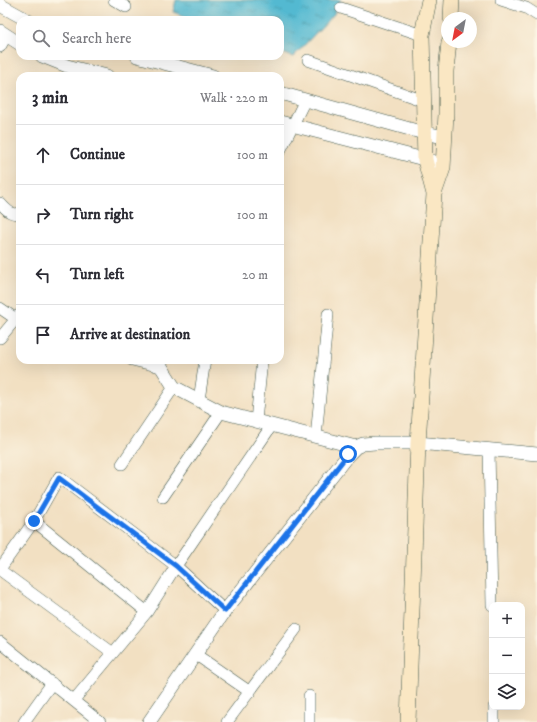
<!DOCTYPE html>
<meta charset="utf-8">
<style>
body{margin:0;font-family:"IM FELL DW Pica",serif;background:#f7f7f7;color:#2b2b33}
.controls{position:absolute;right:12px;bottom:12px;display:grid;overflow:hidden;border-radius:8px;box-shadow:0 4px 16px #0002}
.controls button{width:36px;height:36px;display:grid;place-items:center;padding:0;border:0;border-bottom:1px solid #e1e1e2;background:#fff;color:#2b2b33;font:20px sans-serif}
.compass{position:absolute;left:441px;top:12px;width:36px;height:36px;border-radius:50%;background:#fff;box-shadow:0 4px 16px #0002;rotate:212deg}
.stop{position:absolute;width:12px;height:12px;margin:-9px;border:3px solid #1a73e8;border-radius:50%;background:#fff}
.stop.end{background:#1a73e8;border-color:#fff;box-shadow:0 1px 4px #0008}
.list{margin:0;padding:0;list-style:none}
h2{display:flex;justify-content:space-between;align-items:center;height:52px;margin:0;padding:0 16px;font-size:17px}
h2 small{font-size:13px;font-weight:400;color:#7c7c81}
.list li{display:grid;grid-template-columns:26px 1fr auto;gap:12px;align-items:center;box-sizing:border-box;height:60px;padding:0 16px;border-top:1px solid #e1e1e2}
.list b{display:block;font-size:15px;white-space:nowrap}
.list em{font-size:13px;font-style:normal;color:#7c7c81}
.icon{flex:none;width:22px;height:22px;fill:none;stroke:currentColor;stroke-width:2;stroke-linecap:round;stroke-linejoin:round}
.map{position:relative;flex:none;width:537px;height:722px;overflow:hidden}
.search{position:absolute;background:#fff;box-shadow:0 4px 16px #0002;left:16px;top:16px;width:268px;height:44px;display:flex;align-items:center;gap:10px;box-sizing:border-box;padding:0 14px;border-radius:12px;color:#7c7c81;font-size:15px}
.panel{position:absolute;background:#fff;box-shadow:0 4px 16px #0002;left:16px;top:72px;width:268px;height:292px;border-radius:12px}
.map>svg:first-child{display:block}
.water{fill:url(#water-ripples);stroke:#397b82}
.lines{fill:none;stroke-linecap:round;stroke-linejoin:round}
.minor-casing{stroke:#3f5549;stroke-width:12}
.tertiary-casing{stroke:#3f5549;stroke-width:14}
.secondary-casing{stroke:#3f5549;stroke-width:16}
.minor{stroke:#fff;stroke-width:11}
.tertiary{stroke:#fff;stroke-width:13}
.secondary{stroke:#fae7c3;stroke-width:15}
.route{stroke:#1a73e8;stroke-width:5}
</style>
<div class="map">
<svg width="537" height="722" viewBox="0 0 537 722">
<defs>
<pattern id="water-ripples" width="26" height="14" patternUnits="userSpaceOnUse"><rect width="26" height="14" fill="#53b9d1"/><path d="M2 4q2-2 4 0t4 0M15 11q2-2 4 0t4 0" fill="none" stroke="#4498aa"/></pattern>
</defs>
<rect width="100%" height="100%" fill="#fcf5e5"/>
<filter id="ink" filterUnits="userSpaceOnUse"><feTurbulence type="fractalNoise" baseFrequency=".025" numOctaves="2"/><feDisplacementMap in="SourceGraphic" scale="8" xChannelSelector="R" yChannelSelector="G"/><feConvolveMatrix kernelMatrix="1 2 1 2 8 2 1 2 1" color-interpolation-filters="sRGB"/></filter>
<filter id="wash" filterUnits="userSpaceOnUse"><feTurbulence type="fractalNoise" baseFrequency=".012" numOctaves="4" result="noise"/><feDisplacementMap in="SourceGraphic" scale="16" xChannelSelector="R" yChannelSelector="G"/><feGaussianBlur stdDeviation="0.9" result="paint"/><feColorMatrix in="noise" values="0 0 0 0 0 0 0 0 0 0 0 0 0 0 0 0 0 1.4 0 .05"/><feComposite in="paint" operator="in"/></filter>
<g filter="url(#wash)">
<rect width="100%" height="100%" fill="#f2e0c2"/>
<path class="water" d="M176 0H341L334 14 293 57 280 52V20H195L173 12Z"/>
</g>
<g filter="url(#ink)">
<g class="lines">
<g class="minor-casing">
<path id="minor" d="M114 0 126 7
M501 0 526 8 537 15
M341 8 422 35
M0 47 7 35
M308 60 424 101
M280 151 305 100
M0 203C6 209 11 216 20 213
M0 308 16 319
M0 338 20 314
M132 360 161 367
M199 400 205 360
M256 421 262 360
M316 437 328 314
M489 449 492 605
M122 464 174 387
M163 497 221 412
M34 521 147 612
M0 569 34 521 59 477 176 566 225 611
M0 570 113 653
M0 642 100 722
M195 654 250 692
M309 696V722
M74 700 147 612 176 566 272 425
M494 707V722
M24 722 52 683
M227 722 296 629"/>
</g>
<g class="tertiary-casing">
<path id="tertiary" d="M0 5 27 20
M0 31 20 44
M42 56 67 66 107 76
M137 56 213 76
M280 93 424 133 445 137
M280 122 443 164
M157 360 174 387 221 412 356 447
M149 722 225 611 348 455 356 447 363 444 375 443H418L537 454"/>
</g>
<g class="secondary-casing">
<path id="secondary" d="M429 0 422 35 425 160 434 194
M451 18 452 0
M408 722 418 443 434 194 443 168 446 114V71L449 42"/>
</g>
<use href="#minor" class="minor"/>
<use href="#tertiary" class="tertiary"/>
<use href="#secondary" class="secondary"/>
</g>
</g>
<g class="lines" filter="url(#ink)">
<path class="route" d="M34 521 59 478 176 566 225 611 348 454"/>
</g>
</svg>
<div class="controls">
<button>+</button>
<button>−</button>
<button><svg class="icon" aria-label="layers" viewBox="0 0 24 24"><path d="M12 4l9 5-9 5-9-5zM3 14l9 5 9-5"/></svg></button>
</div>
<svg class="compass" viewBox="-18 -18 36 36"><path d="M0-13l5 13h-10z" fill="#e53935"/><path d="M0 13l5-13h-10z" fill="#7c7c81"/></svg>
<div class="stop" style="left:348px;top:454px"></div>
<div class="stop end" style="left:34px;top:521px"></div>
<div class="search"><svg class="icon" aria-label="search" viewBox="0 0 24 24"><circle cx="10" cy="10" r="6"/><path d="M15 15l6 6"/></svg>Search here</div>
<section class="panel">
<h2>3 min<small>Walk · 220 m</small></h2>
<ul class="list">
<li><svg class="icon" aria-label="ahead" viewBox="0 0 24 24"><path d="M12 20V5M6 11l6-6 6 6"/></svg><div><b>Continue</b></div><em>100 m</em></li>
<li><svg class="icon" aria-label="right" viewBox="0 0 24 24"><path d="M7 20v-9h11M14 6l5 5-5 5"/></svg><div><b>Turn right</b></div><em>100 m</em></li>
<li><svg class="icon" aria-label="left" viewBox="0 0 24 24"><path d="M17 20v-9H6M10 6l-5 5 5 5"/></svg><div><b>Turn left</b></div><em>20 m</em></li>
<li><svg class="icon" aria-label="arrive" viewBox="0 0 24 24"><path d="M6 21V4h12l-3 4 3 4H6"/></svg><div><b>Arrive at destination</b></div></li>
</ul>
</section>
</div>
